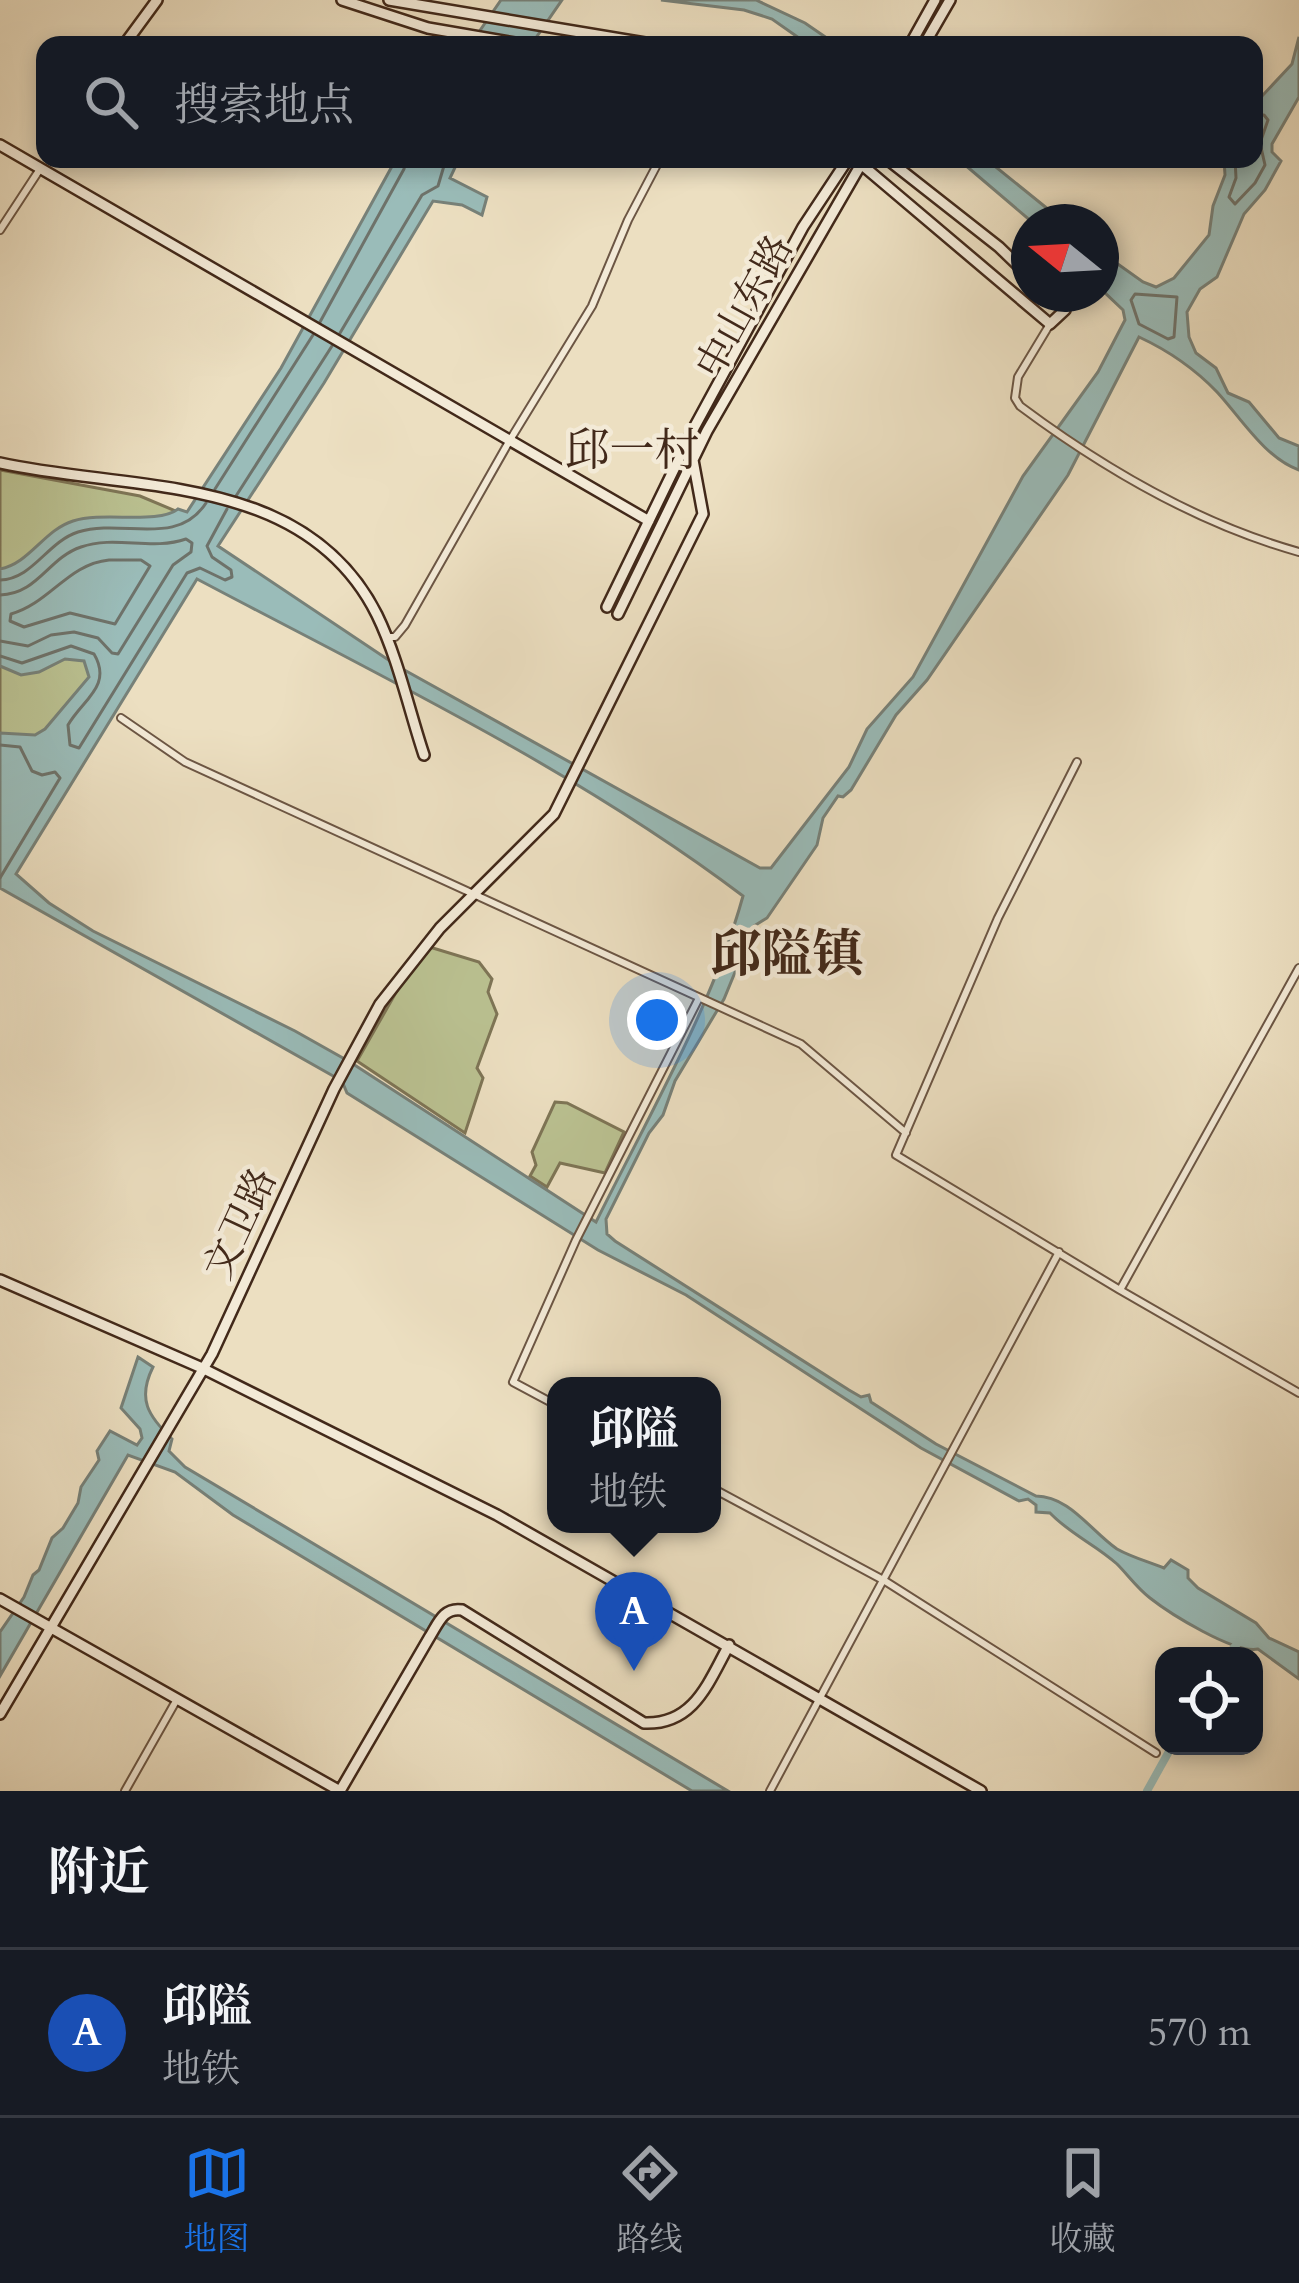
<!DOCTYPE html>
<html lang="zh">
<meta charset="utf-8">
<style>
body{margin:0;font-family:Cardo,"Noto Serif SC",serif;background:#242831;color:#f1f3f6}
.controls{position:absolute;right:36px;bottom:36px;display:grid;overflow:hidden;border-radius:24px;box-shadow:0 6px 18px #0003}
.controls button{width:108px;height:108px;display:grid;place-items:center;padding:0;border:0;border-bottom:3px solid #363941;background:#171b24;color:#f1f3f6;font:60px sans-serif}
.compass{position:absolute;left:1011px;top:204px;width:108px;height:108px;border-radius:50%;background:#171b24;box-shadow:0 6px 18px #0003;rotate:288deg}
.you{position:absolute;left:657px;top:1020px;width:42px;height:42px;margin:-30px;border:9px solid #fff;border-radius:50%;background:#1a73e8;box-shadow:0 0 0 18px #1a73e833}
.badge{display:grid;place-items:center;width:78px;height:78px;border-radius:50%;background:#1a73e8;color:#fff;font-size:39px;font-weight:700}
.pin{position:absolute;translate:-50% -99px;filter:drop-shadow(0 3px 6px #0008)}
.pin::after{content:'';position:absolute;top:63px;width:42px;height:36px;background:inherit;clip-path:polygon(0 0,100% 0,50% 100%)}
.popup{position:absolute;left:547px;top:1377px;width:174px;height:156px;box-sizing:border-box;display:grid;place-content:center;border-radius:24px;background:#171b24;filter:drop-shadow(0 3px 9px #0005);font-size:39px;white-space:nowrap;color:#9ea1a6}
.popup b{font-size:45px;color:#f1f3f6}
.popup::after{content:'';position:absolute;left:50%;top:100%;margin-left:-24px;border:24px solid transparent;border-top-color:#171b24}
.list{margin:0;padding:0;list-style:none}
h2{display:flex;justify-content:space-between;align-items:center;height:156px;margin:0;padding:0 48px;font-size:51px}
h2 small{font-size:39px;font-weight:400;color:#9ea1a6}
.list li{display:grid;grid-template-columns:78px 1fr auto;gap:36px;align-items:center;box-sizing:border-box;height:168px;padding:0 48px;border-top:3px solid #363941}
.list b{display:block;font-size:45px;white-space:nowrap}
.list p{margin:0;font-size:39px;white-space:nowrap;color:#9ea1a6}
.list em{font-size:39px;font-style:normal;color:#9ea1a6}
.icon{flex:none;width:66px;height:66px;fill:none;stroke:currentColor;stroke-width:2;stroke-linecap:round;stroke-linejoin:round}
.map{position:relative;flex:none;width:1299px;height:1791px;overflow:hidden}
.search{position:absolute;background:#171b24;box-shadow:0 6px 18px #0003;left:36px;right:36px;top:36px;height:132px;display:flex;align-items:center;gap:30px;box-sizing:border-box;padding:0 42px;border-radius:24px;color:#9ea1a6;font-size:45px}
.sheet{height:324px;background:#171b24}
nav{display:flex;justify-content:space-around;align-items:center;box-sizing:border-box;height:168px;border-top:3px solid #363941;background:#171b24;font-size:33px;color:#9ea1a6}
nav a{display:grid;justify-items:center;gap:6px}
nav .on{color:#1a73e8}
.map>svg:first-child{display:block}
.green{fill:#bac191;stroke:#7e7556;stroke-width:3}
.water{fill:#9abcb9;stroke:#778179;stroke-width:3;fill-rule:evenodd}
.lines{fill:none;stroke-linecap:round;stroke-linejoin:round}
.shore{stroke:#6e726a;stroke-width:3}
.canal{stroke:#9abcb9;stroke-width:8}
.street-casing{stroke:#6c5644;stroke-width:10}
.secondary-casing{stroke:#42291a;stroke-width:14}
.street{stroke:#f3ead7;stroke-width:6}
.secondary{stroke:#f3ead7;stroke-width:9}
.labels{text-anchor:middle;stroke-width:9;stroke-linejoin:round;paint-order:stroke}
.street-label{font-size:39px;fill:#42291a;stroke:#f3ead7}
.quarter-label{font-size:45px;fill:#42291a;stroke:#f3ead7}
.district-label{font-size:51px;font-weight:bold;fill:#42291a;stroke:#f3ead7}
</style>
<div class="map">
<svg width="1299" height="1791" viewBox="0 0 1299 1791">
<rect width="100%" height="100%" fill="#ecdfc1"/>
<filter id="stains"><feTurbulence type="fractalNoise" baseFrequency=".00167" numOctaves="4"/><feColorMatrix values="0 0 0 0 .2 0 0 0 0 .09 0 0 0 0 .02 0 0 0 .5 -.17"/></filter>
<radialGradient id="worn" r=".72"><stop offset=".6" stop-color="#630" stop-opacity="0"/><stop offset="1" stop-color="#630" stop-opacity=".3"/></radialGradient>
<path class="green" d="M0 470 140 496 178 512 58 751 0 847Z
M423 945 479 962 492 979 488 992 497 1014 477 1068 483 1078 465 1133 357 1061Z
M555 1102 567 1103 624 1132 605 1173 560 1163 547 1187 530 1176 536 1165 532 1152Z"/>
<path class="water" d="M501 0H562L531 45H470Z
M661 0H756L805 23 837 45H809L772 19 744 10Z
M1299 37V97L1272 144V152L1281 161 1265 190 1244 214 1217 277 1200 289 1187 312 1189 337 1196 353 1216 368 1228 393 1249 402 1279 438 1299 446V470C1265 458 1241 418 1217 392 1195 369 1167 350 1139 337L1068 475 927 680 896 715 851 790 843 797 838 796 823 818 817 845 767 918 754 926 724 999 675 1081 663 1115 649 1133 606 1219 607 1234 615 1241 849 1390 861 1397 869 1395 871 1402 936 1444 1036 1496C1069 1496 1091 1531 1117 1549 1131 1557 1149 1562 1164 1568L1171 1560 1188 1570V1578L1198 1588 1256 1623 1269 1638 1299 1652V1679L1258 1649C1234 1654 1169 1613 1150 1598 1137 1588 1128 1575 1117 1564 1096 1545 1070 1534 1050 1513L1036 1512V1505L1028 1499 1019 1501 921 1448 686 1295 598 1250 371 1108 347 1093 342 1081 0 888V733L35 735 45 729 89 677 84 661 65 659 39 672 21 675 0 666V569C29 564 44 530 73 521 104 511 157 525 178 509L187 512 281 368 396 159H459L450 178 487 197 482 215 462 205 433 201 324 383 218 546 399 667 760 868H771L849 767 867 729 913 677 1023 476 1098 372 1125 320 1123 310 1101 289V252L1143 282 1156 287 1174 278 1209 235 1213 206 1225 175 1224 159H1254V113L1262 96 1292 64ZM197 579C382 677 575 769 743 896 713 1005 647 1119 596 1222L350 1062 295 1031 93 931 49 903 16 874Z
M958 159H986L1064 222H1032Z
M138 1357 153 1367C137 1399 148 1416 172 1439L169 1451 185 1467 728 1791H692L233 1515 175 1472 128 1455 0 1676V1632L24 1597 33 1575 39 1570 52 1538 63 1528 78 1503 81 1487 99 1460 97 1451 110 1431 137 1445 142 1438 140 1429 121 1408Z"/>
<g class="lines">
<path class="shore" d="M1235 159 1236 178 1229 197 1235 204 1255 183 1265 165 1260 143 1268 120 1264 115H1254
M1135 294 1177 297 1174 337 1168 339 1139 324 1131 300Z
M320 322 404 169 406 159
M340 333 422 195 438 186 446 159
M215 489 313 335
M236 496 332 346
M109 560H141L150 566 115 624 70 613 24 627 10 621 11 614C50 603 68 564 109 560Z
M0 580C33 579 47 542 78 532 123 518 177 548 206 503
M0 595C38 594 48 558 81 547 115 535 152 551 186 539L192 543 191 552 173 565 118 654 112 653 98 638 74 632 51 635 28 646 0 641
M0 656 22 663 71 646 94 654C113 686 82 700 68 725L70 745 79 748 187 573 200 568 225 580 232 577 231 570 212 557 207 546 227 509
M0 745 20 747 32 771 42 775 55 772 60 778 0 878"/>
<path class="canal" d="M1227 1656 1241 1639
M1147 1791 1172 1746"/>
<g class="street-casing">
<path id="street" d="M0 230 40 169
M1050 324 1018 377 1015 398 1020 406C1103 468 1199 524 1299 552
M389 637H395L405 625 510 440 592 306 628 220 660 159
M121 718 185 762 801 1044 906 1133
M1077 762 998 918 896 1155 1120 1290 1299 968
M1120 1290 1299 1393
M556 1405 513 1382 576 1240 699 998
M712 1488 885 1581 1156 1753
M125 1791 176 1701
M770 1791 1059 1252"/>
</g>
<g class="secondary-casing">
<path id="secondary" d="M342 0 428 28 527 45
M389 0 657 45
M124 45 157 0
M910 45 935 0
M924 45 950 0
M0 145 649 521
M855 159 1050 324 1065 310 1048 294
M887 159 999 247 1029 276
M0 463C131 492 305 471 377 615 398 658 409 710 424 755
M607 607 695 426 803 227 848 159
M618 614 707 431 864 159
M0 1280 202 1368 497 1515 981 1791
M0 1599 340 1791
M0 1714 212 1354 334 1089 380 1004 440 928 554 814 703 514 693 460
M340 1791 429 1638C438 1624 443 1607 462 1610L644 1723C694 1725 708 1683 729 1645"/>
</g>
<use href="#street" class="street"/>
<use href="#secondary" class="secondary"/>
</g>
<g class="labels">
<g class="street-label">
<text transform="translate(743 306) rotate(-61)" y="14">中山东路</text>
<text transform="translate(239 1223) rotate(-65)" y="14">文卫路</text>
</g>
<g class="quarter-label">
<text x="632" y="465">邱一村</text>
</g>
<g class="district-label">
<text x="787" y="971">邱隘镇</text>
</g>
</g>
<rect width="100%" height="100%" filter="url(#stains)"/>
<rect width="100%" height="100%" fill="url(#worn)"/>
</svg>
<div class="controls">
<button><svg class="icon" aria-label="locate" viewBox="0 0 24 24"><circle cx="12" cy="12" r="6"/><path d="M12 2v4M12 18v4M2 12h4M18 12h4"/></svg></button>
</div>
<svg class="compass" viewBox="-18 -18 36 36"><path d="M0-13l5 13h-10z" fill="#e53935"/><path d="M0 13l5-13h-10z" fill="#9ea1a6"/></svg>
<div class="you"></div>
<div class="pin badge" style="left:634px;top:1671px;background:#1a4fb4">A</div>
<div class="popup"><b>邱隘</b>地铁</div>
<div class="search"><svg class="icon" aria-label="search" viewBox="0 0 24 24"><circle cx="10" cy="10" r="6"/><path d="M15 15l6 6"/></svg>搜索地点</div>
</div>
<section class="sheet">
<h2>附近<small></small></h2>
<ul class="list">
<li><span class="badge" style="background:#1a4fb4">A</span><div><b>邱隘</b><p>地铁</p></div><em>570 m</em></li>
</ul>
</section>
<nav>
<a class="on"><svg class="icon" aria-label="map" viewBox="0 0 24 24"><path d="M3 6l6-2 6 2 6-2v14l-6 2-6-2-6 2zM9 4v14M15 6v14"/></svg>地图</a>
<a><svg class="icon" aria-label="directions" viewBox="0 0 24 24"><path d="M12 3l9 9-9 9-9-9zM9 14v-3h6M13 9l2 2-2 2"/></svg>路线</a>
<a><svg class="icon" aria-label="saved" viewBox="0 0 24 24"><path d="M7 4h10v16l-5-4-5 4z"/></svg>收藏</a>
</nav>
